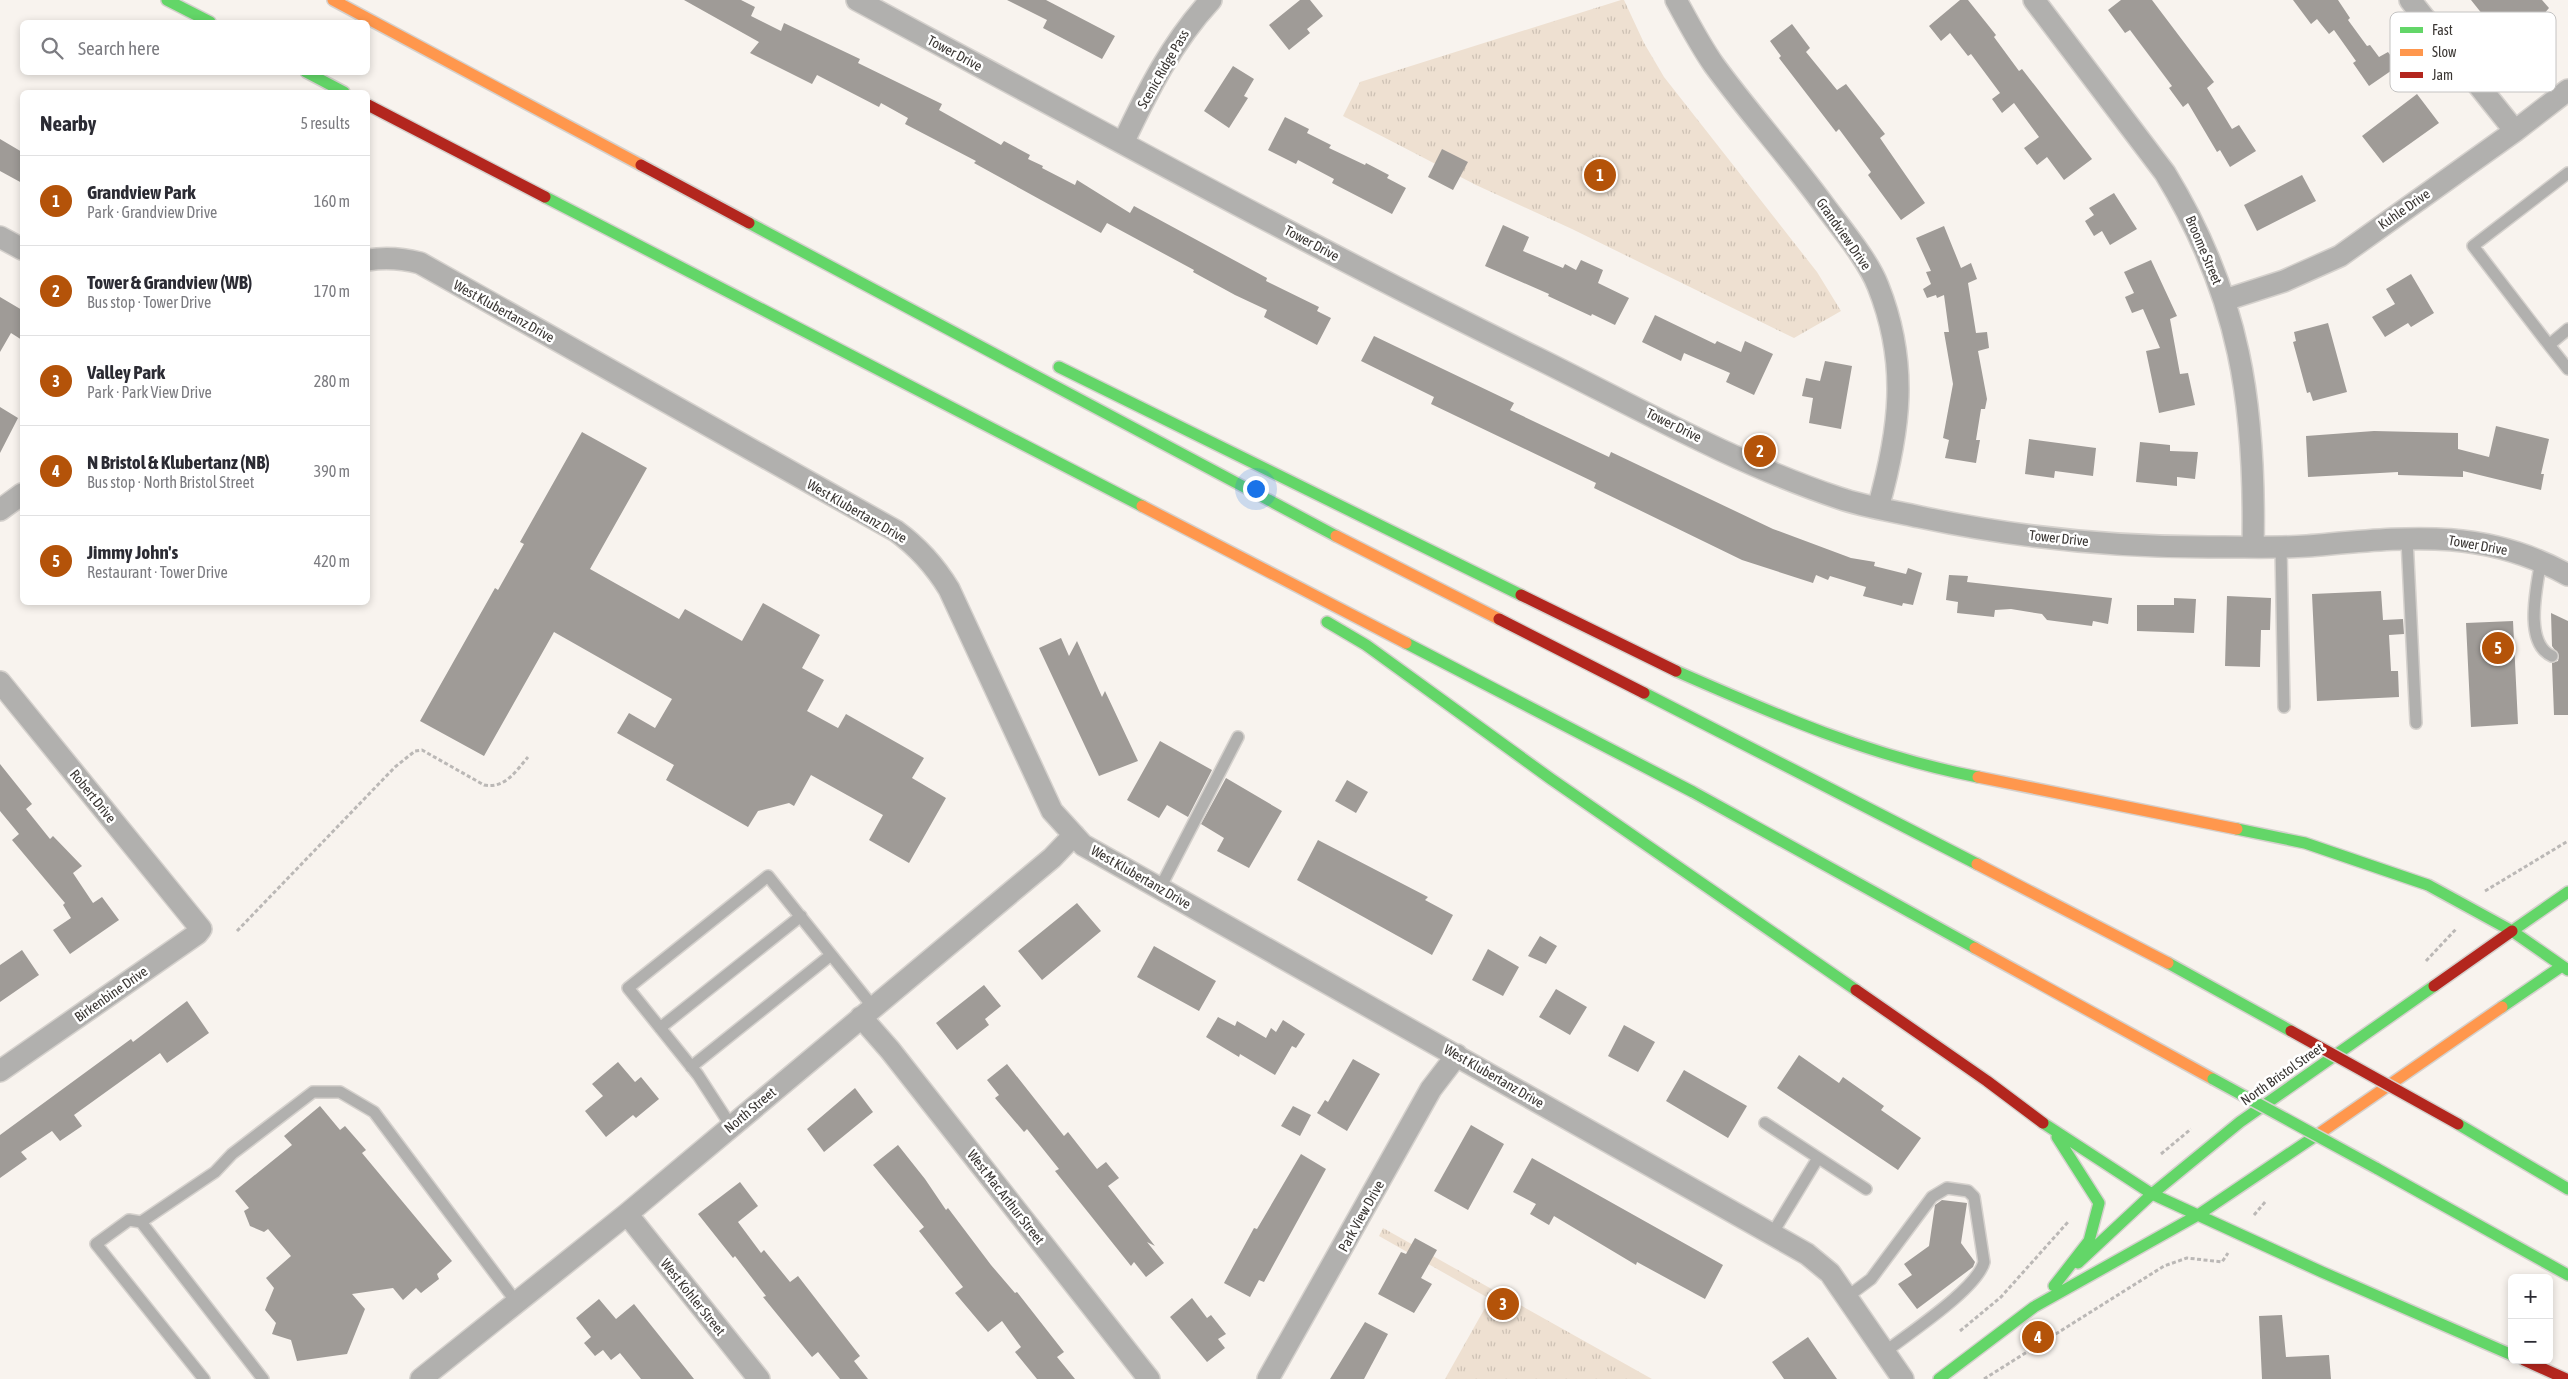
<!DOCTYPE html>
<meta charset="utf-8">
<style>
body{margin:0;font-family:"Asap Condensed",sans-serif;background:#f7f7f7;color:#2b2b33}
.controls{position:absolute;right:15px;bottom:15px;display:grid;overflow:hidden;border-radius:8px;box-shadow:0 2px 8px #0003}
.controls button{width:45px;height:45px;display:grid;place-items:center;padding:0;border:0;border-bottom:1px solid #e1e1e2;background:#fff;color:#2b2b33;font:25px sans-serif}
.you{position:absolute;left:1255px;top:488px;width:18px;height:18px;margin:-12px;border:4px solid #fff;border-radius:50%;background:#1a73e8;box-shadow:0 0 0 8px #1a73e833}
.badge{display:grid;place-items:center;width:32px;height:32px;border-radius:50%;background:#b45309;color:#fff;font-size:16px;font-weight:700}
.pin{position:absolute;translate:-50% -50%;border:2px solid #fff;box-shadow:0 1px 5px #0006}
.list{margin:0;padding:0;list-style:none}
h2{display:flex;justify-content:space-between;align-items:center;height:65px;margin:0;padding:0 20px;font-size:21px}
h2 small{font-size:16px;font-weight:400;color:#7c7c81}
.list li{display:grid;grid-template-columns:32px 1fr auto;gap:15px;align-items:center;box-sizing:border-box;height:90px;padding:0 20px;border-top:1px solid #e1e1e2}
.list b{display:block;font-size:19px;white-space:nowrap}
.list p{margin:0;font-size:16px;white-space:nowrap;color:#7c7c81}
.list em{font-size:16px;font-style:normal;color:#7c7c81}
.icon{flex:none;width:28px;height:28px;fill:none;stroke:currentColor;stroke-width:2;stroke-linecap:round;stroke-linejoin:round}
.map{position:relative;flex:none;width:2568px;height:1379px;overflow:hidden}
.search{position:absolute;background:#fff;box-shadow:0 2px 8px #0003;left:20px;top:20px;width:350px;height:55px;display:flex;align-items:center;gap:12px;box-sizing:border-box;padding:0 18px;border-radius:8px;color:#7c7c81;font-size:19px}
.panel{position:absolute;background:#fff;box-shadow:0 2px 8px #0003;left:20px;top:90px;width:350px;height:515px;border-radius:8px}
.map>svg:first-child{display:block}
.park{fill:url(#park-tufts)}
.building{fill:#9f9b97}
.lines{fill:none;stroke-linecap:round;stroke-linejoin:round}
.lane-casing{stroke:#d5d1cd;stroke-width:14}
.street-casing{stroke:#d5d1cd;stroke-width:24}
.fast-casing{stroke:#d5d1cd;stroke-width:14}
.slow-casing{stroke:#d5d1cd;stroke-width:14}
.jam-casing{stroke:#d5d1cd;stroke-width:14}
.path{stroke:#bbb8b6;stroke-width:3;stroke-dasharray:4 2.5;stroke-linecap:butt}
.lane{stroke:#b1b0ae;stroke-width:11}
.street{stroke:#b1b0ae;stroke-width:21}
.fast{stroke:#63d668;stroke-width:11}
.slow{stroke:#ff974d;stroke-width:11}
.jam{stroke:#b3261e;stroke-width:11}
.fast-bridge-casing{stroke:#d5d1cd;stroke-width:14;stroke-linecap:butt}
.jam-bridge-casing{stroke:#d5d1cd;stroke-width:14;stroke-linecap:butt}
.fast-bridge{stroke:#63d668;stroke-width:11}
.jam-bridge{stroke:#b3261e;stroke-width:11}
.labels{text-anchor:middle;stroke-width:5;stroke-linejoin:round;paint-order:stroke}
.street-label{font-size:14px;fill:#3a3633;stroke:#fff}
.key{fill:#fff;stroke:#c4c3c2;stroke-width:1}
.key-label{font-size:14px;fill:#3a3633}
</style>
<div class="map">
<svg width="2568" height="1379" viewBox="0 0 2568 1379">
<defs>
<pattern id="park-tufts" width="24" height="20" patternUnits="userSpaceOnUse" patternTransform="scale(1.25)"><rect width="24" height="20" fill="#eee0d1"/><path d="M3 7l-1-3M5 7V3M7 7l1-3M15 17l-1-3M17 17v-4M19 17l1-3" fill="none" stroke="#cdc1b4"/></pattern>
</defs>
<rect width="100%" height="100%" fill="#f8f3ee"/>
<path class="park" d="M1621 0H1624L1644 43 1664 77 1817 272 1841 311 1794 338 1572 229 1476 185 1343 116 1360 82Z
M1383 1228 1652 1379H1445L1490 1299 1379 1236Z"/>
<path class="building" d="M684 0H741L755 7 751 16 781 31 784 23 860 59 858 63 942 104 939 110 1001 145 1004 141 1030 155 1028 159 1043 166 1042 168 1075 185 1077 180 1130 213 1134 206 1267 278 1266 281 1319 307 1317 311 1331 318 1317 345 1264 317 1267 310 1235 295 1193 272 1194 270 1107 223 1101 233 974 163 976 161 905 124 908 118 881 103 879 107 817 75 812 84 750 53 759 42Z
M1007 0H1046L1115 36 1102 59 1043 28 1047 20Z
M1300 0H1310L1323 16 1307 29 1310 33 1289 50 1269 25Z
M1960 0H1968L1996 35 1994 37 2019 71 2022 69 2092 159 2064 180 2047 157 2037 165 2024 148 2039 137 2014 103 2002 113 1992 99 2000 93 1971 54 1968 56 1950 33 1941 41 1929 26Z
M2121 0H2152L2214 82 2207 88 2232 129 2239 125 2256 151 2230 167 2220 150 2217 152 2188 103 2183 107 2169 88 2172 86 2130 30 2125 33 2108 10Z
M2293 0H2338L2350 18 2348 20 2367 46 2370 45 2379 57 2388 52 2398 66 2369 86 2353 63 2356 61 2334 30 2329 34 2317 19 2311 24Z
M2471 0H2542L2549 8 2543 15 2556 32 2531 50 2512 25 2499 35Z
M1792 24 1810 48 1806 52 1837 90 1846 84 1885 134 1880 138 1925 203 1901 220 1868 175 1871 172 1839 129 1836 132 1779 58 1781 56 1770 41Z
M1233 66 1254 79 1244 96 1248 98 1229 128 1204 111Z
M2417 94 2439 123 2383 163 2362 136Z
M1285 117 1309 129 1307 133 1331 145 1329 148 1365 165 1366 163 1389 175 1387 178 1406 188 1392 214 1332 183 1334 179 1298 160 1296 164 1268 150Z
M0 139 22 152V183L0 171Z
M1442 149 1468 162 1453 190 1428 177Z
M2302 175 2316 201 2257 231 2244 205Z
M2114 193 2137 229 2110 245 2102 231 2094 236 2085 221 2094 215 2089 208Z
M1503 225 1529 237 1523 251 1563 268 1565 264 1576 270 1581 260 1603 270 1598 283 1629 298 1615 325 1592 314 1591 316 1548 296 1549 294 1485 266Z
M1944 226 1961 268 1971 263 1977 279 1968 283 1976 333 1987 332 1989 348 1978 351 1987 399 1985 409H1981L1976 440H1980L1976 463 1945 458 1949 440 1943 438 1953 384 1944 332H1949L1944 295 1937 298 1936 295 1927 298 1923 289 1931 284 1926 272 1931 271 1916 238Z
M2151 260 2177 316 2170 319 2180 374 2188 373 2195 405 2159 413 2146 351 2160 348 2143 309 2132 313 2125 297 2134 293 2124 272Z
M2411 274 2434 313 2411 327 2408 323 2385 337 2372 317 2395 304 2386 289Z
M0 297 22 310V340L11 333 0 352Z
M1655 315 1715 344 1717 341 1741 352 1745 341 1773 354 1754 395 1726 382 1730 373 1684 353 1681 361 1642 342Z
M2328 323 2347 392 2313 401 2310 392 2307 393 2293 342 2296 341 2294 332Z
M1374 336 1514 403 1510 410 1609 457 1611 452 1773 529 1851 558 1875 562 1874 566 1906 574 1908 568 1922 573 1913 605 1903 603 1902 606 1863 596 1866 587 1830 576 1828 580 1816 575 1813 583 1742 560 1594 488 1596 483 1431 404 1434 397 1361 361Z
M1825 361 1852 366 1841 429 1809 423 1813 398 1802 396 1806 378 1820 381Z
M0 407 18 418 0 453Z
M2496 426 2549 439 2541 474H2544L2541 490 2463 471V477L2398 475V472L2308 477 2306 436 2374 431 2458 433V449L2489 457Z
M582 432 647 468 590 569 679 619 685 609 742 641 763 603 820 635 802 668 824 680 807 711 838 728 846 714 924 758 912 778 946 798 909 863 869 840 883 815 811 775 794 806 789 803 758 811 748 827 666 780 674 765 617 733 629 713 655 728 672 699 554 632 484 756 420 721 495 588 498 590 524 544 520 542Z
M2029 439 2096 448 2093 476 2055 471 2054 478 2025 474Z
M2140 442 2170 445V451L2198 452 2195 479 2177 477V486L2136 482Z
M1949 575 1968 576 1967 582 2112 598 2108 624 2093 621 2092 626 2047 620 2042 614 2011 609 1995 610 1994 617 1957 613 1958 602 1946 600Z
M2381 591 2383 620 2403 619 2404 634 2389 635 2391 671H2398L2399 697 2317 701 2312 594Z
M2227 596 2271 598 2270 630H2261L2260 667 2225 666Z
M2174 598 2196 599 2194 633 2137 631V605H2174Z
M2551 613 2568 621V715H2554L2552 663 2558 661 2559 656 2552 646Z
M2513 621 2518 724 2471 727 2466 623Z
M1061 638 1069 656 1077 641 1102 697 1105 691 1138 761 1099 776 1039 648Z
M1160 741 1212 770 1188 817 1167 805 1159 818 1127 800Z
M0 764 32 804 26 809 50 839 53 836 82 866 73 873 93 903 102 897 119 920 70 954 53 930 71 918 63 905 65 903 12 840 19 834 0 811Z
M1226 778 1282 811 1249 868 1217 851 1224 838 1201 824Z
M1347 780 1368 792 1356 813 1335 801Z
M1318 840 1428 897 1425 900 1453 915 1432 955 1297 880Z
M1077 903 1101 931 1042 980 1018 951Z
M1540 936 1557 946 1546 964 1528 956Z
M1154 946 1216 981 1199 1011 1137 977Z
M1488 949 1519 967 1503 996 1472 980Z
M22 950 39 975 0 1002V965Z
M984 985 1001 1006 985 1019 989 1025 957 1050 936 1023Z
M1556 989 1587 1007 1570 1035 1539 1017Z
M187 1001 209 1033 167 1063 160 1053 74 1115 82 1126 60 1141 52 1131 21 1152 27 1159 0 1178V1135L131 1039 133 1042Z
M1218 1017 1235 1026 1237 1021 1266 1038 1271 1028 1276 1032 1283 1020 1305 1034 1296 1048 1292 1046 1275 1075 1240 1054 1239 1057 1206 1037Z
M1624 1025 1655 1042 1638 1072 1608 1056Z
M1799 1055 1839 1083 1843 1077 1884 1106 1881 1110 1921 1138 1898 1170 1777 1088Z
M1353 1059 1380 1074 1347 1131 1317 1113 1325 1100 1328 1102Z
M618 1062 635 1082 641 1077 659 1099 636 1118 633 1115 606 1137 585 1111 603 1096 592 1084Z
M1007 1064 1064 1136 1068 1132 1097 1169 1106 1162 1119 1178 1108 1186 1155 1246 1147 1242 1164 1263 1146 1277 1134 1262 1131 1266 1055 1171 1059 1169 1027 1129 1024 1132 995 1098 999 1095 987 1080Z
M1684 1070 1747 1106 1728 1138 1666 1101Z
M855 1088 873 1112 824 1152 807 1129Z
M320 1106 340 1130 345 1126 366 1150 362 1153 452 1261 437 1274 439 1279 421 1293 416 1288 403 1300 393 1288 352 1294 365 1309 347 1354 297 1361 291 1340 272 1334 276 1323 265 1310 274 1288 266 1278 291 1256 268 1229 264 1232 250 1226 244 1211 249 1208 235 1191 292 1145 284 1136Z
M1293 1106 1311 1115 1300 1136 1281 1126Z
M1471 1125 1504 1144 1468 1210 1434 1191Z
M898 1145 925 1179 946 1210 948 1208 991 1265 1015 1293 1017 1292 1064 1352 1057 1357 1075 1379H1037L1015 1352 1021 1347 1002 1321 988 1332 955 1293 963 1287 919 1231 924 1227 873 1165Z
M1301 1154 1326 1169 1264 1282 1259 1280 1250 1297 1224 1283 1254 1228 1257 1229Z
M1532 1158 1723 1265 1705 1299 1637 1262 1636 1265 1554 1216 1549 1225 1530 1214 1536 1204 1513 1192Z
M740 1182 758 1206 738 1222 761 1253 764 1250 790 1282 798 1276 860 1356 854 1361 868 1379H840L818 1352 812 1357 763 1297 766 1296 735 1256 733 1258 698 1214Z
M1942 1200 1967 1203 1961 1243 1975 1262 1973 1267 1917 1309 1898 1284 1912 1275 1904 1264 1929 1246 1935 1205Z
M1415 1238 1437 1250 1421 1278 1432 1284 1414 1313 1378 1294 1401 1252 1406 1254Z
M1192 1298 1207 1318 1211 1315 1226 1334 1218 1339 1225 1348 1207 1362 1170 1317Z
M599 1299 616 1319 634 1304 694 1379H641L620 1353 611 1360 603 1350 595 1356 584 1343 591 1337 576 1318Z
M2282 1315 2286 1357 2329 1355 2331 1379H2262L2259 1316Z
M1365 1322 1388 1334 1364 1379H1330Z
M1808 1337 1837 1379H1784L1772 1362Z"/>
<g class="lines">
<g class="lane-casing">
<path id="lane" d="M2568 329 2549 345 2568 369
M2549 345 2473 246 2568 173
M2407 539 2416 723
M2281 547 2284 707
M2541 560C2537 586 2523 643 2552 656
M1160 888 1238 737
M660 1028 801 916
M691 1067 831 955
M1765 1123 1866 1189
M731 1126 698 1075 628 988 768 876 873 1007
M141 1222 215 1172 232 1154 313 1092H340L374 1112 517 1303
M1772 1234 1818 1158
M1847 1297 1871 1279 1932 1197 1947 1188 1968 1191 1974 1197 1984 1262C1977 1289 1909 1333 1885 1352
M204 1379 96 1244 129 1220 141 1222 263 1379"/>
</g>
<g class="street-casing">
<path id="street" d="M857 0C1082 121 1307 245 1537 358 1636 407 1734 463 1839 498 1865 507 1893 511 1920 517 2019 538 2122 548 2223 547 2251 547 2279 548 2307 546 2402 538 2480 526 2568 575
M1676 0C1688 22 1700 45 1714 65 1749 113 1789 157 1824 205 1841 228 1868 260 1878 286 1909 364 1900 430 1878 508
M2034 0 2165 173C2240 296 2256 405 2253 547
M2410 0 2515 131
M1123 143C1147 92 1172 42 1211 0
M0 237 22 249
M368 260C386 257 401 258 420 263L896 531C918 547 935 566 949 589L1052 811 1083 845 1807 1254 1830 1273 1903 1379
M2225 300 2284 281 2340 256 2515 131 2568 90
M0 510 22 494
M0 682 201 929 197 934 0 1071
M861 1017 890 1050 1149 1379
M627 1214 759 1379
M421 1379 627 1214 1052 858 1074 835
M1268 1379 1431 1089 1457 1055"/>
</g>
<g class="fast-casing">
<path id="fast" d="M167 0 210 22
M306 72 344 92
M545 197 1142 506
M749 223 1336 536
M1059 367 1521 595
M1327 622 1366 645 1551 779 1856 990
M1406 643 1693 792 1975 948
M1676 671C1776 715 1870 756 1978 777
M1644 693 1977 864
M2237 829 2305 843 2428 885 2512 931 2568 970
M2512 931 2568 892
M2168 963 2291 1031
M2502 1007 2562 966
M2043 1123 2152 1194 2322 1272 2512 1355
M2458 1124 2568 1189
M2376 1168 2568 1275
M2078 1263 2152 1194 2240 1122 2434 986
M2054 1286 2089 1241 2099 1203 2057 1137
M1939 1379 2034 1307 2198 1215 2317 1135"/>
</g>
<g class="slow-casing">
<path id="slow" d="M333 0 641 165
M1142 506 1406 643
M1336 536 1499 619
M1978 777 2237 829
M1977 864 2168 963
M1975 948 2213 1079
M2317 1135 2502 1007"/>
</g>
<g class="jam-casing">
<path id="jam" d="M368 105 545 197
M641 165 749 223
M1521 595 1676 671
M1499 619 1644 693
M2434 986 2512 931
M1856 990 1987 1081 2043 1123
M2524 1360 2566 1379"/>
</g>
<path class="path" d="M2485 891 2568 841
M237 931 395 767 415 751 422 750 484 785C505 789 516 771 528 757
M2426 961 2457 928
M2161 1154 2191 1129
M2254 1215 2266 1201
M1960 1331 2001 1297 2068 1222
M1984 1379 2164 1266 2187 1258 2222 1262 2228 1253"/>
<use href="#lane" class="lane"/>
<use href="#street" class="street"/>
<use href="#fast" class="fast"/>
<use href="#slow" class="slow"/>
<use href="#jam" class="jam"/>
<g class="fast-bridge-casing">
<path id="fast-bridge" d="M2213 1079 2376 1168"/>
</g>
<g class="jam-bridge-casing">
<path id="jam-bridge" d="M2291 1031 2458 1124"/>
</g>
<use href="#fast-bridge" class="fast-bridge"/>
<use href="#jam-bridge" class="jam-bridge"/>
</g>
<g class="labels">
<g class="street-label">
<text transform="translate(955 53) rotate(28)" y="5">Tower Drive</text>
<text transform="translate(1163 69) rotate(-60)" y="5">Scenic Ridge Pass</text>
<text transform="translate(2404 209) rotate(-35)" y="5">Kuhle Drive</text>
<text transform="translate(1844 234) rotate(55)" y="5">Grandview Drive</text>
<text transform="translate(1312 243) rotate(28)" y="5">Tower Drive</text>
<text transform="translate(2204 250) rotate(67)" y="5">Broome Street</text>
<text transform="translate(504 311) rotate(29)" y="5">West Klubertanz Drive</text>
<text transform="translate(1674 425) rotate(26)" y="5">Tower Drive</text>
<text transform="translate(857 511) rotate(30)" y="5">West Klubertanz Drive</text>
<text transform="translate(2059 538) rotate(6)" y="5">Tower Drive</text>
<text transform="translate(2478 545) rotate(10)" y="5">Tower Drive</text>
<text transform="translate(93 796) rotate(51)" y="5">Robert Drive</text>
<text transform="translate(1141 877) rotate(30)" y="5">West Klubertanz Drive</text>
<text transform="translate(111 994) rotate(-35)" y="5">Birkenbine Drive</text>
<text transform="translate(2282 1074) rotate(-35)" y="5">North Bristol Street</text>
<text transform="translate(1494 1076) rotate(30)" y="5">West Klubertanz Drive</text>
<text transform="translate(750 1110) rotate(-40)" y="5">North Street</text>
<text transform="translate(1006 1197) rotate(52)" y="5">West Mac Arthur Street</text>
<text transform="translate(1361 1216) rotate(-61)" y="5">Park View Drive</text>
<text transform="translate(693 1297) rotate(51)" y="5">West Kohler Street</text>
</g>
</g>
<rect x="2390" y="12" width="166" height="80" rx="8" class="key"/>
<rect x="2400" y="27" width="23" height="6" fill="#63d668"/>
<rect x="2400" y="49" width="23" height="7" fill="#ff974d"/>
<rect x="2400" y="72" width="23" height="6" fill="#b3261e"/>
<g class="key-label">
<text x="2432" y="35">Fast</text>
<text x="2432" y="57">Slow</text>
<text x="2432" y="80">Jam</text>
</g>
</svg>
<div class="controls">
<button>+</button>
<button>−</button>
</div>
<div class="you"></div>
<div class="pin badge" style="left:1600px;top:175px">1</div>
<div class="pin badge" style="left:1760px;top:451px">2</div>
<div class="pin badge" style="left:1503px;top:1304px">3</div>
<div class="pin badge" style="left:2038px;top:1337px">4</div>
<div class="pin badge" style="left:2498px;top:648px">5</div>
<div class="search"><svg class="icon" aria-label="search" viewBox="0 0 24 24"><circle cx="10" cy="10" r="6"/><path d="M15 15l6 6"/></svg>Search here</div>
<section class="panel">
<h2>Nearby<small>5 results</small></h2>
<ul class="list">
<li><span class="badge">1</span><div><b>Grandview Park</b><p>Park · Grandview Drive</p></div><em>160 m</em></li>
<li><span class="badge">2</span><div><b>Tower &amp; Grandview (WB)</b><p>Bus stop · Tower Drive</p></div><em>170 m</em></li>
<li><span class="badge">3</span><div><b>Valley Park</b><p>Park · Park View Drive</p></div><em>280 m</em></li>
<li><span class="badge">4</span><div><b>N Bristol &amp; Klubertanz (NB)</b><p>Bus stop · North Bristol Street</p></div><em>390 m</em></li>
<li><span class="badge">5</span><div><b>Jimmy John's</b><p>Restaurant · Tower Drive</p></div><em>420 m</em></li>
</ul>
</section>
</div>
